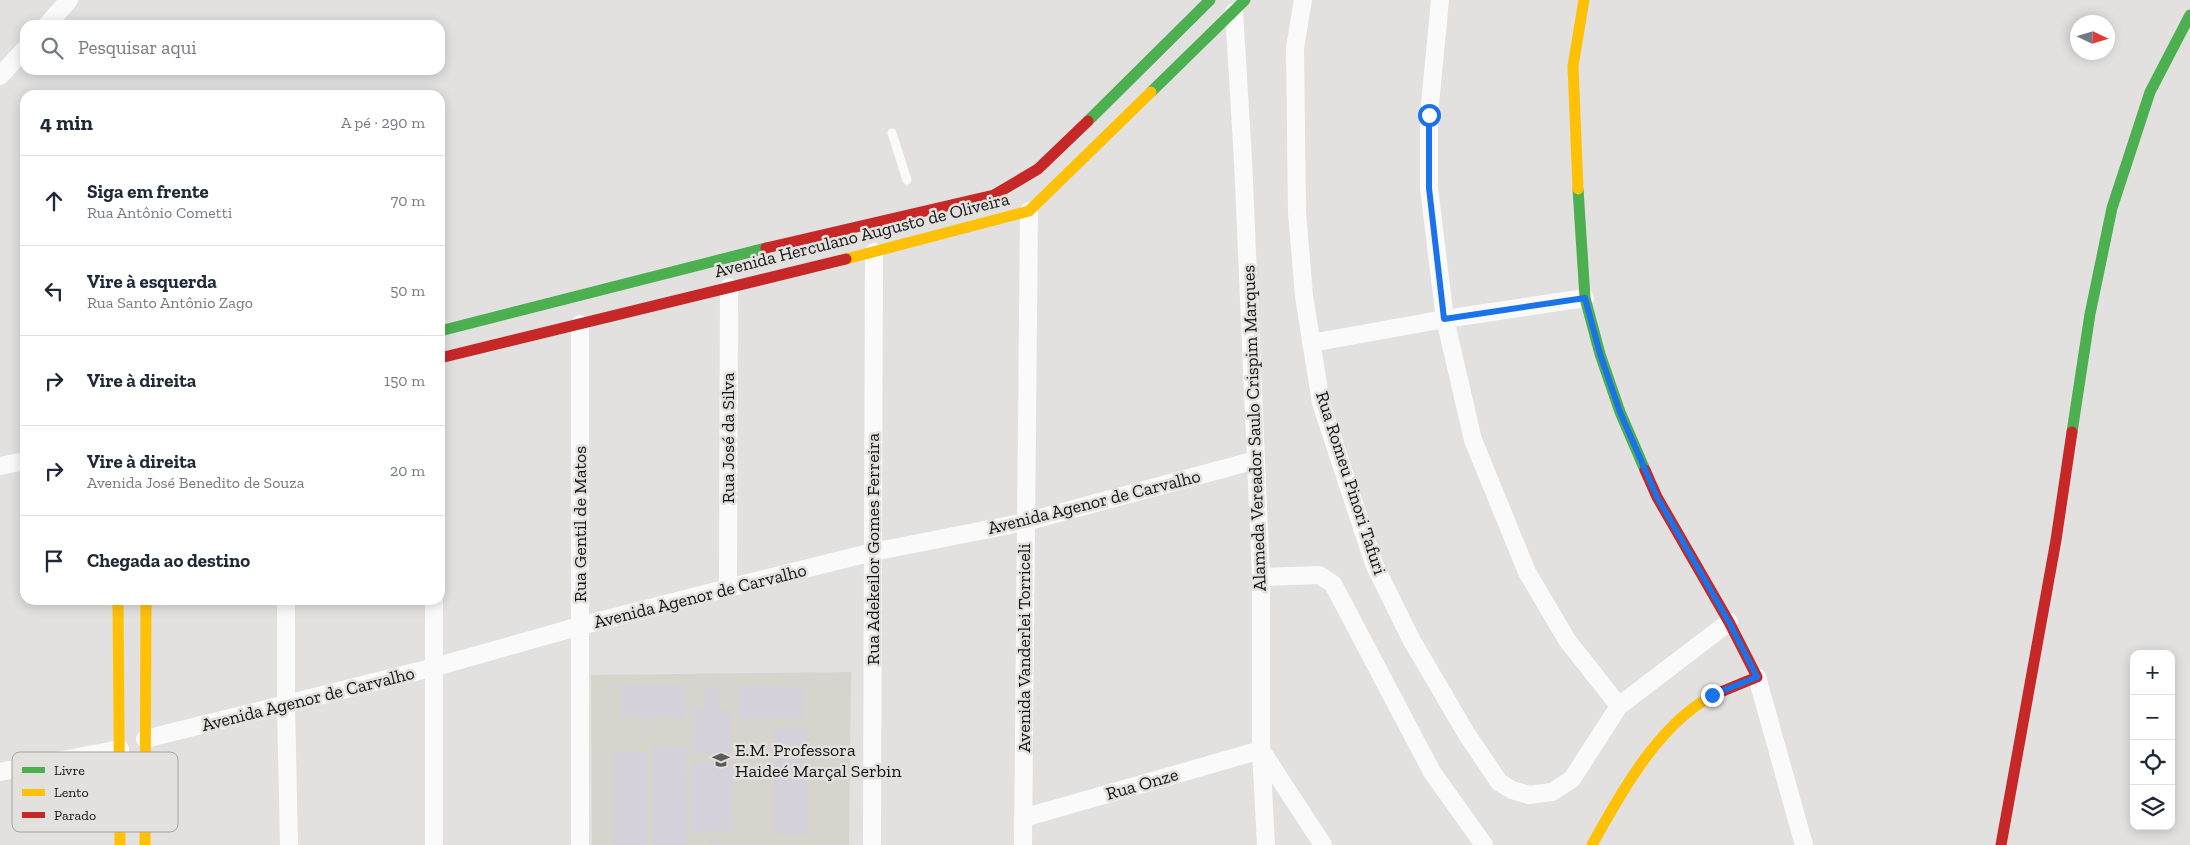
<!DOCTYPE html>
<html lang="pt">
<meta charset="utf-8">
<style>
body{margin:0;font-family:"Zilla Slab",serif;background:#f6f6f7;color:#1f2937}
.controls{position:absolute;right:15px;bottom:15px;display:grid;overflow:hidden;border-radius:10px;box-shadow:0 2px 12px #0003}
.controls button{width:45px;height:45px;display:grid;place-items:center;padding:0;border:0;border-bottom:1px solid #e0e1e3;background:#fff;color:#1f2937;font:25px sans-serif}
.compass{position:absolute;left:2070px;top:15px;width:45px;height:45px;border-radius:50%;background:#fff;box-shadow:0 2px 12px #0003;rotate:94deg}
.stop{position:absolute;width:15px;height:15px;margin:-11px;border:4px solid #1a73e8;border-radius:50%;background:#fff}
.stop.end{background:#1a73e8;border-color:#fff;box-shadow:0 1px 5px #0008}
.list{margin:0;padding:0;list-style:none}
h2{display:flex;justify-content:space-between;align-items:center;height:65px;margin:0;padding:0 20px;font-size:21px}
h2 small{font-size:16px;font-weight:400;color:#747a83}
.list li{display:grid;grid-template-columns:32px 1fr auto;gap:15px;align-items:center;box-sizing:border-box;height:90px;padding:0 20px;border-top:1px solid #e0e1e3}
.list b{display:block;font-size:19px;white-space:nowrap}
.list p{margin:0;font-size:16px;white-space:nowrap;color:#747a83}
.list em{font-size:16px;font-style:normal;color:#747a83}
.icon{flex:none;width:28px;height:28px;fill:none;stroke:currentColor;stroke-width:2;stroke-linecap:round;stroke-linejoin:round}
.map{position:relative;flex:none;width:2190px;height:845px;overflow:hidden}
.search{position:absolute;background:#fff;box-shadow:0 2px 12px #0003;left:20px;top:20px;width:425px;height:55px;display:flex;align-items:center;gap:12px;box-sizing:border-box;padding:0 18px;border-radius:15px;color:#747a83;font-size:19px}
.panel{position:absolute;background:#fff;box-shadow:0 2px 12px #0003;left:20px;top:90px;width:425px;height:515px;border-radius:15px}
.map>svg:first-child{display:block}
.built{fill:#d6d4cd}
.building{fill:#d4d1db}
.lines{fill:none;stroke-linecap:round;stroke-linejoin:round}
.lane{stroke:#fbfafa;stroke-width:9}
.street{stroke:#fbfafa;stroke-width:18}
.fast{stroke:#4caf50;stroke-width:11}
.slow{stroke:#ffc107;stroke-width:11}
.jam{stroke:#c62828;stroke-width:11}
.route{stroke:#1a73e8;stroke-width:6}
.labels{text-anchor:middle;stroke-width:5;stroke-linejoin:round;paint-order:stroke}
.street-label{font-size:18px;fill:#131311;stroke:#e3e1de}
.poi-label{font-size:18px;fill:#131311;stroke:#e3e1de;text-anchor:start}
.key{fill:#e3e1de;stroke:#a5a3a0;stroke-width:1}
.key-label{font-size:14px;fill:#131311}
</style>
<div class="map">
<svg width="2190" height="845" viewBox="0 0 2190 845">
<rect width="100%" height="100%" fill="#e2e1df"/>
<path class="built" d="M851 672 849 845H592L591 675Z"/>
<path class="building" d="M620 685 684 686V717L620 716Z
M719 687V710H731L730 753H692L693 709 705 710V688Z
M739 687H803V718H738Z
M774 729H807V834H774Z
M653 747H686L687 845H653Z
M613 752H646V845H613Z
M692 762H732V831H692Z
M716 839 719 845H710L711 841Z"/>
<g class="lines">
<path class="lane" d="M892 133 907 180"/>
<path class="street" d="M1303 0 1295 48 1297 212 1304 296 1321 403 1374 564 1411 639 1466 733 1499 782 1512 790 1529 795 1552 792 1572 779 1619 706 1729 622
M1440 0 1429 115V188L1445 319 1473 440 1527 572 1567 640 1619 706
M1234 12 1243 160 1261 577V750L1266 845
M47 25 69 0
M0 76 25 49
M1311 343 1445 319 1585 298
M0 466 25 461
M1261 577 1319 575 1333 584 1432 772 1484 845
M728 588 729 287
M286 600V704L289 845
M1757 677 1804 845
M145 739 435 667 580 626 728 588 873 552 1025 522 1256 460
M0 772 120 749
M1023 818 1261 750 1323 845
M434 845V600
M580 845V324
M872 845 874 252
M1023 845 1029 211"/>
<path class="fast" d="M1151 92 1245 0
M1088 121 1210 0
M1578 189 1585 298 1600 354 1620 412 1645 470
M440 331 766 248
M2072 432 2090 314 2112 208 2150 92 2190 15"/>
<path class="slow" d="M1578 189 1573 66 1584 0
M846 259 1029 211 1151 92
M118 600 120 845
M145 845 146 600
M1592 845C1621 792 1664 714 1723 691"/>
<path class="jam" d="M766 248 994 195 1038 169 1088 121
M440 358 846 259
M1645 470 1657 497 1729 622 1757 677 1723 691
M2001 845 2056 540 2072 432"/>
</g>
<g class="lines">
<path class="route" d="M1429 115V188L1444 319 1585 298 1600 354 1620 412 1657 497 1729 622 1757 677 1712 695"/>
</g>
<defs>
<g id="school-bare" transform="scale(1.35)"><path d="M0-5L7-2L0 1L-7-2ZM-4 1L0 2.5L4 1V4Q0 6-4 4Z" fill="#5b5b59" stroke="#e3e1de" stroke-width="2.5" paint-order="stroke"/></g>
</defs>
<g fill-rule="evenodd">
<use href="#school-bare" x="721" y="760"/>
</g>
<g class="labels">
<g class="street-label">
<text transform="translate(862 235) rotate(-14)" y="6">Avenida Herculano Augusto de Oliveira</text>
<text transform="translate(1254 428) rotate(-92)" y="6">Alameda Vereador Saulo Crispim Marques</text>
<text transform="translate(728 438) rotate(-90)" y="6">Rua José da Silva</text>
<text transform="translate(1351 483) rotate(72)" y="6">Rua Romeu Pinori Tafuri</text>
<text transform="translate(1094 502) rotate(-14)" y="6">Avenida Agenor de Carvalho</text>
<text transform="translate(580 524) rotate(-90)" y="6">Rua Gentil de Matos</text>
<text transform="translate(873 549) rotate(-90)" y="6">Rua Adekeilor Gomes Ferreira</text>
<text transform="translate(700 596) rotate(-14)" y="6">Avenida Agenor de Carvalho</text>
<text transform="translate(1024 648) rotate(-90)" y="6">Avenida Vanderlei Torriceli</text>
<text transform="translate(308 699) rotate(-14)" y="6">Avenida Agenor de Carvalho</text>
<text transform="translate(1142 784) rotate(-16)" y="6">Rua Onze</text>
</g>
<g class="poi-label">
<text x="735" y="756">E.M. Professora<tspan x="735" dy="21">Haideé Marçal Serbin</tspan></text>
</g>
</g>
<rect x="12" y="752" width="166" height="80" rx="8" class="key"/>
<rect x="22" y="767" width="23" height="6" fill="#4caf50"/>
<rect x="22" y="789" width="23" height="7" fill="#ffc107"/>
<rect x="22" y="812" width="23" height="6" fill="#c62828"/>
<g class="key-label">
<text x="54" y="775">Livre</text>
<text x="54" y="797">Lento</text>
<text x="54" y="820">Parado</text>
</g>
</svg>
<div class="controls">
<button>+</button>
<button>−</button>
<button><svg class="icon" aria-label="locate" viewBox="0 0 24 24"><circle cx="12" cy="12" r="6"/><path d="M12 2v4M12 18v4M2 12h4M18 12h4"/></svg></button>
<button><svg class="icon" aria-label="layers" viewBox="0 0 24 24"><path d="M12 4l9 5-9 5-9-5zM3 14l9 5 9-5"/></svg></button>
</div>
<svg class="compass" viewBox="-18 -18 36 36"><path d="M0-13l5 13h-10z" fill="#e53935"/><path d="M0 13l5-13h-10z" fill="#747a83"/></svg>
<div class="stop" style="left:1429px;top:115px"></div>
<div class="stop end" style="left:1712px;top:695px"></div>
<div class="search"><svg class="icon" aria-label="search" viewBox="0 0 24 24"><circle cx="10" cy="10" r="6"/><path d="M15 15l6 6"/></svg>Pesquisar aqui</div>
<section class="panel">
<h2>4 min<small>A pé · 290 m</small></h2>
<ul class="list">
<li><svg class="icon" aria-label="ahead" viewBox="0 0 24 24"><path d="M12 20V5M6 11l6-6 6 6"/></svg><div><b>Siga em frente</b><p>Rua Antônio Cometti</p></div><em>70 m</em></li>
<li><svg class="icon" aria-label="left" viewBox="0 0 24 24"><path d="M17 20v-9H6M10 6l-5 5 5 5"/></svg><div><b>Vire à esquerda</b><p>Rua Santo Antônio Zago</p></div><em>50 m</em></li>
<li><svg class="icon" aria-label="right" viewBox="0 0 24 24"><path d="M7 20v-9h11M14 6l5 5-5 5"/></svg><div><b>Vire à direita</b></div><em>150 m</em></li>
<li><svg class="icon" aria-label="right" viewBox="0 0 24 24"><path d="M7 20v-9h11M14 6l5 5-5 5"/></svg><div><b>Vire à direita</b><p>Avenida José Benedito de Souza</p></div><em>20 m</em></li>
<li><svg class="icon" aria-label="arrive" viewBox="0 0 24 24"><path d="M6 21V4h12l-3 4 3 4H6"/></svg><div><b>Chegada ao destino</b></div></li>
</ul>
</section>
</div>
